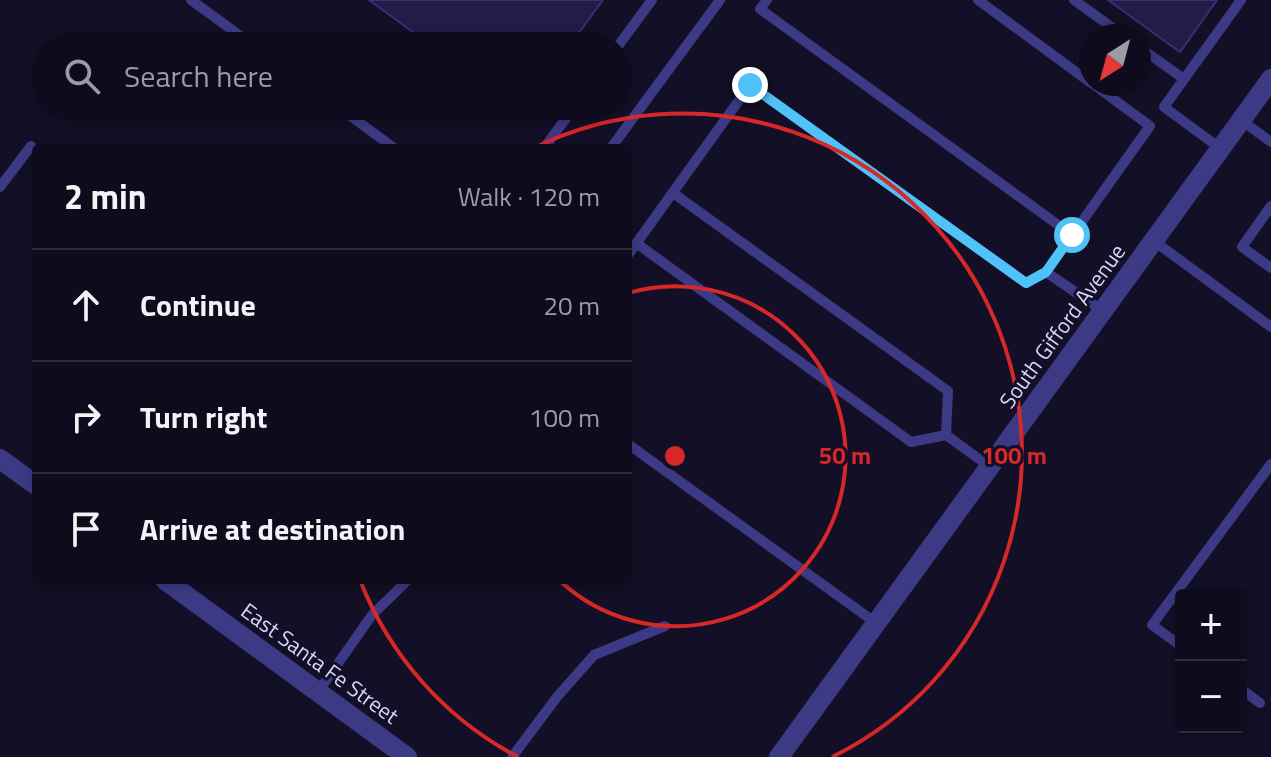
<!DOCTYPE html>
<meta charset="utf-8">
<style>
body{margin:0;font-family:"Titillium Web",sans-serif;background:#1c1929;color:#f1f3f6}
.controls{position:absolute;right:24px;bottom:24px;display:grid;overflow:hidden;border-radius:8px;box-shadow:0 4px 12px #0003}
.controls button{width:72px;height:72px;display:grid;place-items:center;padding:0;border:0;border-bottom:2px solid #2e2b3b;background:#0e0b1c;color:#f1f3f6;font:40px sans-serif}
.compass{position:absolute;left:1079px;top:24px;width:72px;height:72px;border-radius:50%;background:#0e0b1c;box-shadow:0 4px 12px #0003;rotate:216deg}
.stop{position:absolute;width:24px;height:24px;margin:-18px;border:6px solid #4fc3f7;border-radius:50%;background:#fff}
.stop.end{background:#4fc3f7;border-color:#fff;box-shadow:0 2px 8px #0008}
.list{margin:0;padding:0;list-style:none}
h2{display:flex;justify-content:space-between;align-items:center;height:104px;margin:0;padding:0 32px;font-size:34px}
h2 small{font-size:26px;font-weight:400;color:#9b9ba3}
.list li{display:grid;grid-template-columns:52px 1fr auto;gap:24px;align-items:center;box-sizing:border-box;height:112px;padding:0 32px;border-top:2px solid #2e2b3b}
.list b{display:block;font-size:30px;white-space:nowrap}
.list em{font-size:26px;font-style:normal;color:#9b9ba3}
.icon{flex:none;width:44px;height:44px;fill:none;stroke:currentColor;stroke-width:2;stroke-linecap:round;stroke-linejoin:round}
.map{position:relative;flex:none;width:1271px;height:757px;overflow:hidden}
.search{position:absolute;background:#0e0b1c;box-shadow:0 4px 12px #0003;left:32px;top:32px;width:600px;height:88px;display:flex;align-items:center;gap:20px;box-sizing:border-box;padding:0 28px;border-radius:44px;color:#9b9ba3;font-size:30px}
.panel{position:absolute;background:#0e0b1c;box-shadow:0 4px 12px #0003;left:32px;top:144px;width:600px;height:440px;border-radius:8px}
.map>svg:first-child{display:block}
.building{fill:#241b47;stroke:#3b2d73;stroke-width:2}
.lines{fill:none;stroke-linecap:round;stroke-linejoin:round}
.service{stroke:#3d3a85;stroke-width:10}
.minor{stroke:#3d3a85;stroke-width:20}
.route{stroke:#4fc3f7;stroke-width:10}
.ring{fill:none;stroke:#d62828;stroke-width:4}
.labels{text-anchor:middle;stroke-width:6;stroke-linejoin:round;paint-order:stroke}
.street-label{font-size:22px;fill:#d9d4ff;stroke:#130f26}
.centre{fill:#d62828;stroke:#130f26;stroke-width:4}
.ring-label{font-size:24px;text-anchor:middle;font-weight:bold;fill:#d62828;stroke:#130f26;stroke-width:6;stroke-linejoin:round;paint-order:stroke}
</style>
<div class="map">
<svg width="1271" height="757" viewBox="0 0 1271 757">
<rect width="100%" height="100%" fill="#130f26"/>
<path class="building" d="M369 0H603L569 46H432Z
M1108 0H1217L1180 52Z"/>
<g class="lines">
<path class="service" d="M191 0 254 46
M767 0 760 9 1072 235
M978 0 1091 83
M1074 0 1124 36
M618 46 652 0
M1139 47 1184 79
M337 106 394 148
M1241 120 1271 142
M544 148 575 106
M611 148 720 0
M1221 149 1164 107 1241 0
M0 187 31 146
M673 193 948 391 946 435
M1271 206 1242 247 1271 268
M1154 241 1271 327
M636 243 911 442 946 435 990 467
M628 255 750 85 1026 283 1046 272 1103 311
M1046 272 1150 126 1093 84
M628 444 876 623
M1181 646 1152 625 1271 464
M1241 689 1260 703
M318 692 372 615 408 580
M512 757 557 697 594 655 665 626"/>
<path class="minor" d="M0 459 36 485
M165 580 407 757
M779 757 1271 79"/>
</g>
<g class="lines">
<path class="route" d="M750 85 1026 283 1046 272 1072 235"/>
</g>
<g class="ring">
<path d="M628 293A170 170 0 1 1 559 580"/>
<path d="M518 757A339 339 0 0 1 360 580M534 148A339 339 0 0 1 832 757"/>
</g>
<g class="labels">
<g class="street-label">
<text transform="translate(1062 326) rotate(-54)" y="8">South Gifford Avenue</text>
<text transform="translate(320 663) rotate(36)" y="8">East Santa Fe Street</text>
</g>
</g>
<circle cx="675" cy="456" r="12" class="centre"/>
<g class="ring-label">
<text x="845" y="464">50 m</text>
<text x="1014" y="464">100 m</text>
</g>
</svg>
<div class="controls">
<button>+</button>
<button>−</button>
</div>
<svg class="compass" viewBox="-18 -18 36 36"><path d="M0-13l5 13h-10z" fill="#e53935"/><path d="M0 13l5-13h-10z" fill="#9b9ba3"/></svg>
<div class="stop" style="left:1072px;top:235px"></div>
<div class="stop end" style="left:750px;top:85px"></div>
<div class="search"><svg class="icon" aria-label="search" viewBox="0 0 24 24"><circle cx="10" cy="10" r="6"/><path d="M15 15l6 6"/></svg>Search here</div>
<section class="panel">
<h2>2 min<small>Walk · 120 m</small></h2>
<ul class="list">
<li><svg class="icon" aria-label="ahead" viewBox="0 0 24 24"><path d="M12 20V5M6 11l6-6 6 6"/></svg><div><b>Continue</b></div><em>20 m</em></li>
<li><svg class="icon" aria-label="right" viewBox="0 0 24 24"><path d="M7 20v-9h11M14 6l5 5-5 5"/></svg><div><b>Turn right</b></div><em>100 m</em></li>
<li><svg class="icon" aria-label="arrive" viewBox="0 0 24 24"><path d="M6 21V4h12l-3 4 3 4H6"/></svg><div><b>Arrive at destination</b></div></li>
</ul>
</section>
</div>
